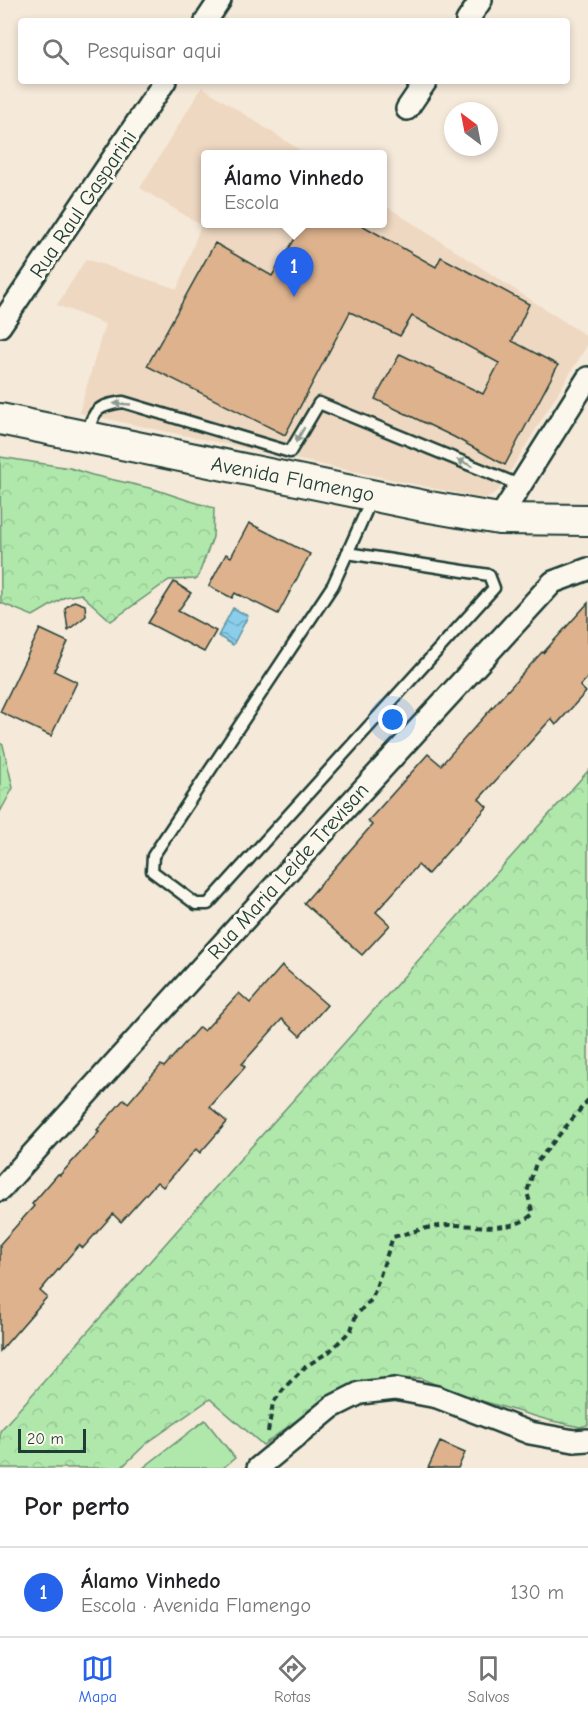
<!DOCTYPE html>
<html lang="pt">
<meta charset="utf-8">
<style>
body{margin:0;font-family:"Comic Neue",sans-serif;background:#f2f2f2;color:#202124}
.compass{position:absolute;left:444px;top:102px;width:54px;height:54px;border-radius:50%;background:#fff;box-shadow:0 3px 9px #0003;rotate:328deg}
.scale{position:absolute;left:18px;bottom:15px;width:68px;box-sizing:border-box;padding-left:6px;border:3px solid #1f3d34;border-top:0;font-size:16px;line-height:21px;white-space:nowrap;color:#1f3d34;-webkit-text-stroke:4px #fbf7ec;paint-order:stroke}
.you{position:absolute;left:393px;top:720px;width:21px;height:21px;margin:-15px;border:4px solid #fff;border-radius:50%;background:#1a73e8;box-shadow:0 0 0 9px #1a73e833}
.badge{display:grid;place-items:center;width:39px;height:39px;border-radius:50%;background:#2563eb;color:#fff;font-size:20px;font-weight:700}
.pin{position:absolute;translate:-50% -50px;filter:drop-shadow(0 2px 3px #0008)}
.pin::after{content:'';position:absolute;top:32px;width:21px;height:18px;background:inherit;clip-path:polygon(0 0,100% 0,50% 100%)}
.popup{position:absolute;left:201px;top:150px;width:186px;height:78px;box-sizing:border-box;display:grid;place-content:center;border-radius:6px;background:#fff;filter:drop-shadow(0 2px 4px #0005);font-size:20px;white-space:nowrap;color:#757577}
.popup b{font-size:22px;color:#202124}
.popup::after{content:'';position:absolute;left:50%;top:100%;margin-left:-12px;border:12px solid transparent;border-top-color:#fff}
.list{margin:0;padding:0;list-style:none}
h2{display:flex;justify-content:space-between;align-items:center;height:78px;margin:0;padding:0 24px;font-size:26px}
h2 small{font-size:20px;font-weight:400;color:#757577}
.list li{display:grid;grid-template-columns:39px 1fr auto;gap:18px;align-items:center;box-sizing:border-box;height:90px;padding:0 24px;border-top:2px solid #e0e0e0}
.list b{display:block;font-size:22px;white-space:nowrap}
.list p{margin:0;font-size:20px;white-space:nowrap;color:#757577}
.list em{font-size:20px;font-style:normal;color:#757577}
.icon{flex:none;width:33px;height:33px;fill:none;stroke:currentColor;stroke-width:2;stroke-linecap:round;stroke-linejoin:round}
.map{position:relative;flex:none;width:588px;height:1468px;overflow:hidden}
.search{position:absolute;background:#fff;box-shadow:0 3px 9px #0003;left:18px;right:18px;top:18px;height:66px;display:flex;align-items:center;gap:15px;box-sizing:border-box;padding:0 21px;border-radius:6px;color:#757577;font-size:22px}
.sheet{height:168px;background:#fff}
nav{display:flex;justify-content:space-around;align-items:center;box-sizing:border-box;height:84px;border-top:2px solid #e0e0e0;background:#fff;font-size:16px;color:#757577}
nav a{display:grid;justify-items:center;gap:3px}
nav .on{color:#2563eb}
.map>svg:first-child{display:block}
.built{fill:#eed8c2}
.forest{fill:url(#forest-crowns);stroke:#689270;stroke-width:1.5}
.park{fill:#b0e8ac;stroke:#689270;stroke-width:1.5}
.water{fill:url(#water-waves);stroke:#5f94a2;stroke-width:1.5}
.building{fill:#ddb28d;stroke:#1f3d34;stroke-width:1.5}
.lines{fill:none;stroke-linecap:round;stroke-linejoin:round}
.lane-casing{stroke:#1f3d34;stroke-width:15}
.street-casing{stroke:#1f3d34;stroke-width:26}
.secondary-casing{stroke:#1f3d34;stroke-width:34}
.path{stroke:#1f3d34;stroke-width:4;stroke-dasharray:6 4.5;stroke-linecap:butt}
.lane{stroke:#fbf7ec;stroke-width:10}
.street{stroke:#fbf7ec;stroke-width:21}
.secondary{stroke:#fbf7ec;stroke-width:30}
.oneway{fill:#8d9a90}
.labels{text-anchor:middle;stroke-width:6;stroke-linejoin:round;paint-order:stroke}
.street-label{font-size:21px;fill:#1f3d34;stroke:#fbf7ec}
</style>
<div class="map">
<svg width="588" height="1468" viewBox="0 0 588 1468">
<defs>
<pattern id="forest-crowns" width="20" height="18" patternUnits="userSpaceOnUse" patternTransform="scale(1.5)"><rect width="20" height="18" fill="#b0e8ac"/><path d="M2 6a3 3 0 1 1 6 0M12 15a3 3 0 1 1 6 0" fill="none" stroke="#97c895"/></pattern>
<pattern id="water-waves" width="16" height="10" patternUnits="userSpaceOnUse" patternTransform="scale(1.5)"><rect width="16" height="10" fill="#8aceec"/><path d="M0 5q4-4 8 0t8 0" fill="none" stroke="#70a8c0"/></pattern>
</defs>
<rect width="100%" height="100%" fill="#f5e9d9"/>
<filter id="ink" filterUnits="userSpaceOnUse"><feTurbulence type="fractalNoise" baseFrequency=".0167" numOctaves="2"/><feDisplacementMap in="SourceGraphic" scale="12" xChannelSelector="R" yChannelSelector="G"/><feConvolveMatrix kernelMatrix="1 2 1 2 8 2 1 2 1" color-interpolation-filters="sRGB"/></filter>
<g filter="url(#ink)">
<path class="built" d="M202 87 306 154H206V224H382L383 204 588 337V344L498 491 484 499 79 413 105 324 57 305 86 259 177 289 201 225 140 188Z"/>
<path class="forest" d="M0 457 70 468 92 475 154 489 187 500 214 508 213 537 197 579 169 580 111 621 81 594 65 597 33 616 1 603Z
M0 743 3 745 13 788 0 812Z
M588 771V1425L580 1427 548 1420 461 1395 420 1378 370 1380 312 1409 263 1445 210 1399 147 1443 121 1468H0V1431L243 1156Z"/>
<path class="park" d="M205 1420 235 1458 223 1468H143Z"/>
<path class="water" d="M233 608 248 616 233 645 218 636Z"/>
<path class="building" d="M304 224H360L436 267 441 257 529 304 512 341 558 365 505 465 454 437 375 399 400 354 483 394 499 363 412 316 400 336 350 312 285 435 147 366 215 243 272 276Z
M249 523 310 554 278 614 240 595V596L235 593 232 598 209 586 226 554 231 557Z
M174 582 191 593 178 611 216 631 204 652 148 623Z
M74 601 85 605 86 616 68 630 65 608Z
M588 603V677L580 686 586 692 556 725 551 719 479 799 487 807 428 874 418 865 376 912 390 925 362 955 304 903 372 825 368 821 428 754 441 765 542 652 543 653Z
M40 629 68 642 54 671 77 682 51 736 0 712Z
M282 966 327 1005 300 1036 282 1019 242 1064 245 1067 210 1107 227 1122 200 1153 196 1149 163 1187 157 1182 121 1222 113 1214 83 1248 79 1245 40 1291 47 1297 0 1351V1244L34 1206 32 1204 58 1174 60 1175 99 1132 97 1130 124 1099 128 1103 161 1065 164 1067 199 1027 204 1031 239 993 250 1003Z
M440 1442 465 1453 458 1468H428Z"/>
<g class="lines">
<g class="lane-casing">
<path id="lane" d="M86 435C95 410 95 406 123 402L290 452 319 403 519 485
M347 553 489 575 494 588 208 904H196L152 871 153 856 333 585C346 556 359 527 372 498"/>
</g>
<g class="street-casing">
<path id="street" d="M206 21 220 0
M467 21 481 0
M407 109 426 81
M0 326 165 81
M499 519 588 378
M0 1190 301 857 553 582 588 569
M258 1468 332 1407 360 1393 395 1389 437 1397 530 1433 574 1441 588 1440"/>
</g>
<g class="secondary-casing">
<path id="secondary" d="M0 419 424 506 499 519 588 520"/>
</g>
<path class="path" d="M268 1432 273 1403 287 1385 305 1367 330 1351 351 1330 356 1315 372 1299 393 1237C408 1233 423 1228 439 1226 469 1221 507 1237 533 1214L527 1192 536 1163 588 1100"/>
<use href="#lane" class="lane"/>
<use href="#street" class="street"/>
<use href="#secondary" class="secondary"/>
</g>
<defs><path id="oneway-solid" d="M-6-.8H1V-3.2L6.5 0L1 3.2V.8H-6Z" transform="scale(1.5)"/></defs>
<g class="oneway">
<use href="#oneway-solid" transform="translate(122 404) rotate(-177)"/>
<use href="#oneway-solid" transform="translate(300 435) rotate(120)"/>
<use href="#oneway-solid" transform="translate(465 463) rotate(-157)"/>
</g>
</g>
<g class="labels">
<g class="street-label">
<text transform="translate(83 204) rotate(-56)" y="7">Rua Raul Gasparini</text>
<text transform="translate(293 479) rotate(11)" y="7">Avenida Flamengo</text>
<text transform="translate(288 871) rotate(-48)" y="7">Rua Maria Leide Trevisan</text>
</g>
</g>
</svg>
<svg class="compass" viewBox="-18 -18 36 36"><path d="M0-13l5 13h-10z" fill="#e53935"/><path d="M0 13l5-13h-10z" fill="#757577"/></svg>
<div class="scale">20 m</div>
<div class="you"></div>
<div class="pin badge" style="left:294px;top:297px">1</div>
<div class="popup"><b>Álamo Vinhedo</b>Escola</div>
<div class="search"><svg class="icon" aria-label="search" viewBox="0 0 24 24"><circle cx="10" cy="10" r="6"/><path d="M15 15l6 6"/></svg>Pesquisar aqui</div>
</div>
<section class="sheet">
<h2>Por perto<small></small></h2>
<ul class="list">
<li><span class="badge">1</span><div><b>Álamo Vinhedo</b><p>Escola · Avenida Flamengo</p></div><em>130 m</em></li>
</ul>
</section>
<nav>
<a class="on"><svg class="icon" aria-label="map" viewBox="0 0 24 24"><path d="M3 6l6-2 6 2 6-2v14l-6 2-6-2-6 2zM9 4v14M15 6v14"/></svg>Mapa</a>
<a><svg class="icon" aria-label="directions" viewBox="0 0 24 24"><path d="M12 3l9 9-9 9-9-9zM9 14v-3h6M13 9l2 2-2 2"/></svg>Rotas</a>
<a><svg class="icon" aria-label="saved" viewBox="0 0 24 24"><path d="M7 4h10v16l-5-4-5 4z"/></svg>Salvos</a>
</nav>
